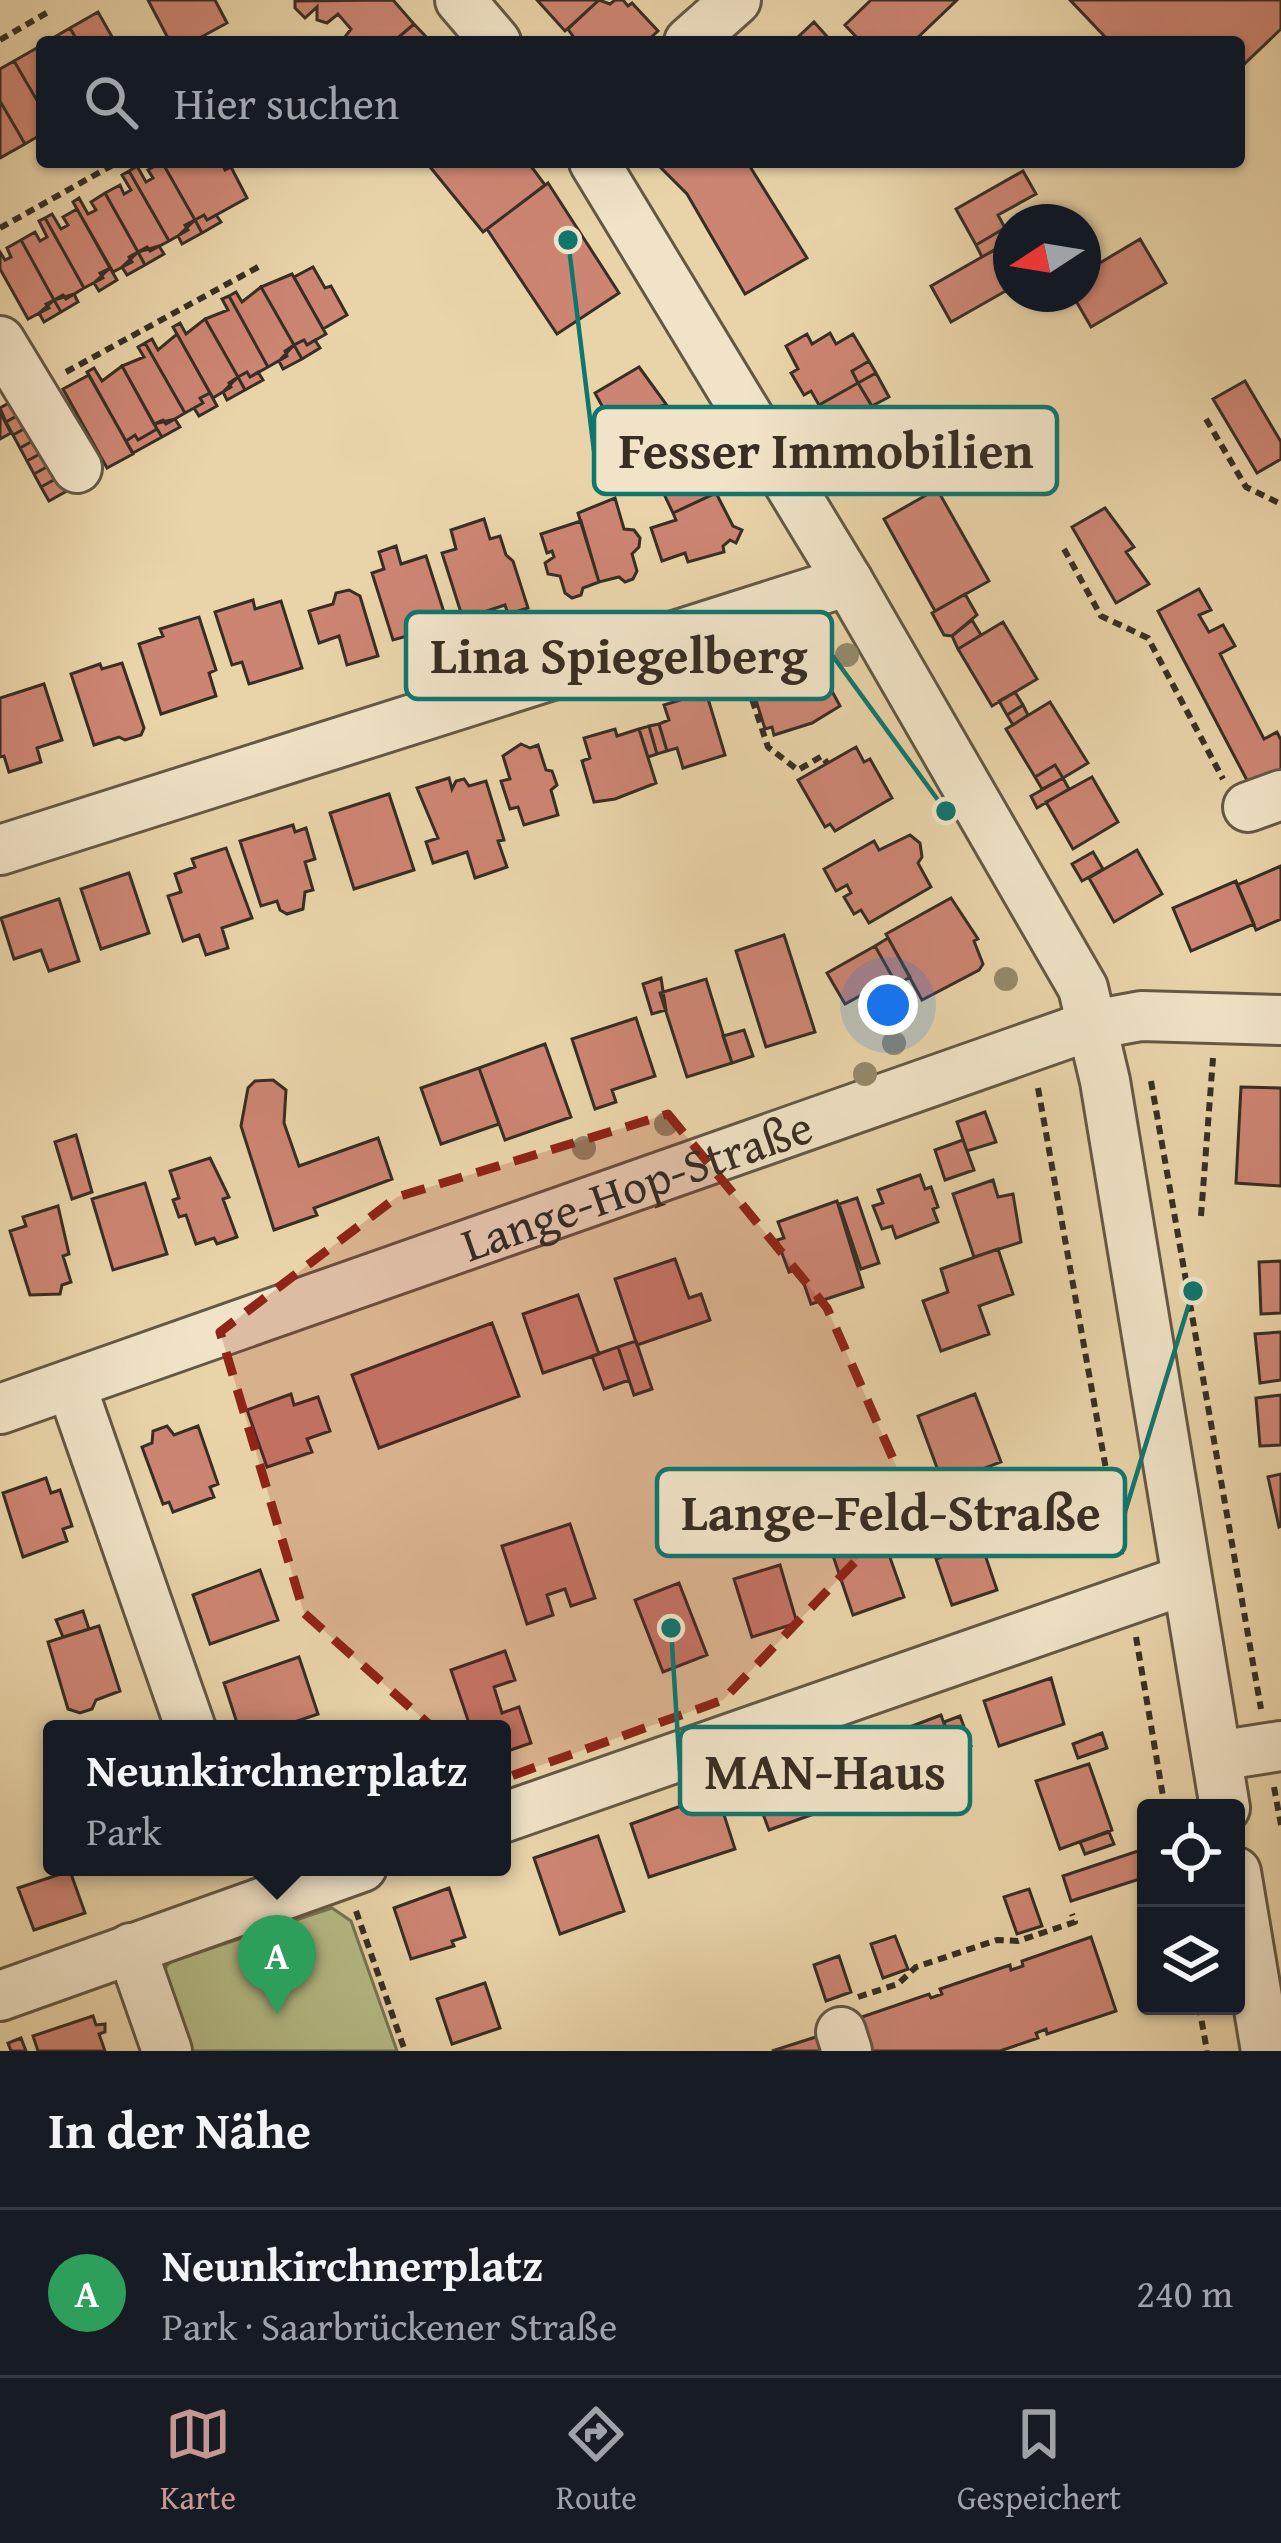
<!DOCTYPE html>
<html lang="de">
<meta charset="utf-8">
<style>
body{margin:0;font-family:"Gentium Book Plus",serif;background:#20242c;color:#f1f3f6}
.controls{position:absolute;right:36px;bottom:36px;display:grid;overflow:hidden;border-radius:12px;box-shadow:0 3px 9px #0004}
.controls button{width:108px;height:108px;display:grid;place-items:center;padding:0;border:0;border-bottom:3px solid #363941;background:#171b24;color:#f1f3f6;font:60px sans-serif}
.compass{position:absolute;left:993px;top:204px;width:108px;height:108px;border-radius:50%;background:#171b24;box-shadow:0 3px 9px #0004;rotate:258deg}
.you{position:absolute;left:888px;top:1005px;width:42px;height:42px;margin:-30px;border:9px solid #fff;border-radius:50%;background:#1a73e8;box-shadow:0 0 0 18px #1a73e833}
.badge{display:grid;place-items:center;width:78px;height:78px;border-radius:50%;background:#c59692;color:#fff;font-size:39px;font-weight:700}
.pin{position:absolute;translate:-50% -99px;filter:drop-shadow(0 3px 6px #0008)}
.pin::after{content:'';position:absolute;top:63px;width:42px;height:36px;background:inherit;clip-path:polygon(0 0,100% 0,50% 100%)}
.popup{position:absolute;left:43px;top:1720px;width:468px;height:156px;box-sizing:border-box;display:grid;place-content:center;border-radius:12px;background:#171b24;filter:drop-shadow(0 3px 9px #0005);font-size:39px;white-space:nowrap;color:#9ea1a6}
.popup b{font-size:45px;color:#f1f3f6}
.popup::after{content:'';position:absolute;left:50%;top:100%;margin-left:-24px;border:24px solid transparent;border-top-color:#171b24}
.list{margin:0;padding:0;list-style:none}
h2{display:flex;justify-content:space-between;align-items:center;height:156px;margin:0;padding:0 48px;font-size:51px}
h2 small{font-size:39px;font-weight:400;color:#9ea1a6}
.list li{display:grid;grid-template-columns:78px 1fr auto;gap:36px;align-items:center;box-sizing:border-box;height:168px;padding:0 48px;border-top:3px solid #363941}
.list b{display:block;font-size:45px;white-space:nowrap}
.list p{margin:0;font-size:39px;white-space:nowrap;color:#9ea1a6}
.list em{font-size:39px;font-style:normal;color:#9ea1a6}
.icon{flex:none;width:66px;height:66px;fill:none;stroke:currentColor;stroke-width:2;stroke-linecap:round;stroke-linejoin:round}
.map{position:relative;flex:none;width:1281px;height:2051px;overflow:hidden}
.search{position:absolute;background:#171b24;box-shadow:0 3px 9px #0004;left:36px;right:36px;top:36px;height:132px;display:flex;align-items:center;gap:30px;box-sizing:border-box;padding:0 42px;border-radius:12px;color:#9ea1a6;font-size:45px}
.sheet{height:324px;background:#171b24}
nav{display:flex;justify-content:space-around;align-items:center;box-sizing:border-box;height:168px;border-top:3px solid #363941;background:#171b24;font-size:33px;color:#9ea1a6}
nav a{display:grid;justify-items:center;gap:6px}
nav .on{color:#c59692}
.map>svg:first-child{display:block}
.green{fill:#b6bd88;stroke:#777656;stroke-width:3}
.building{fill:#cd8573;stroke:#382e23;stroke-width:3}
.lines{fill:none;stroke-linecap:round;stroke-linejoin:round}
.minor-casing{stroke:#645844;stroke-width:54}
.path{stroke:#382e23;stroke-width:6;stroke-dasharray:9 6;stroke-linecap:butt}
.minor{stroke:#f1e3c7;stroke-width:48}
.tree{fill:#95896a}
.marked{fill:#8f2418;fill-opacity:0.2;stroke:#8f2418;stroke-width:9;stroke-dasharray:24 15;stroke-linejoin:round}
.labels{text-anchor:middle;stroke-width:9;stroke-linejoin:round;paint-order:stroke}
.street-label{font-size:48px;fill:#382e23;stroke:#f1e3c7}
.leader{fill:none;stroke:#0f766e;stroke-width:4.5}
.callout-dot{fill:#0f766e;stroke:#f1e3c7;stroke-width:4.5}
.callout{fill:#f1e3c7;stroke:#0f766e;stroke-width:4.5}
.callout-label{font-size:51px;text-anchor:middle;font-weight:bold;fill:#382e23}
</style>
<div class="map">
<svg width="1281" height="2051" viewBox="0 0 1281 2051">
<rect width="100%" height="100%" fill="#e9d4a9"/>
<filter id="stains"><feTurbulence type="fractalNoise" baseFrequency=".00167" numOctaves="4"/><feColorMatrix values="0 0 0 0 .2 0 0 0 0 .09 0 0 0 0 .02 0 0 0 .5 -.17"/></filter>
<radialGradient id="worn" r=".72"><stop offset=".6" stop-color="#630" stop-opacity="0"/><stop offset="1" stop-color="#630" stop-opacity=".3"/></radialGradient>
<path class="green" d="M332 1908 351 1921 397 2051H184L158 1977 170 1962Z"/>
<path class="building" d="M148 0H215L227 23 192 42H170Z
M393 0 414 24 393 42H341L351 29 338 14 327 23 317 20V7L305 18 295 8V1Z
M537 0H599L565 31Z
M599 0 610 4 615 0H623L628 6 632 3 658 31 646 42H577L568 29Z
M871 0H957L913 42H861L845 25Z
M1070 0H1281V29L1239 69V42H1110Z
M98 12 115 42H78L70 28Z
M814 22 832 42H798L796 39Z
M414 24 431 42H393Z
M70 28 78 42H46Z
M42 45V109L14 61Z
M14 61 42 109V134L25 144 0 101V69Z
M0 101 25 144 0 158Z
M162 162 195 220 185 225 188 230 169 241 129 171 137 166 146 182 153 178 148 170Z
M162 162H221L225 170 231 167 247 198 207 220 204 215 195 220Z
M426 162H528L545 185 483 232Z
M662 162H752L749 165 807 258 745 294 687 194 658 165Z
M129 171 169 241 150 251 147 247 138 252 105 193 120 185 124 194 131 190 122 175Z
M1023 171 1036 194 998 215 1005 228 976 245 956 209Z
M548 183 619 293 557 334 487 229Z
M105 193 138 252 129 257 132 262 113 272 73 202 79 198 88 214 96 210 91 202Z
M77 209 110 268 100 273 103 278 84 288 45 218 52 214 61 229 68 225 63 217Z
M204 215 207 220 216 215 221 222 202 233 195 220Z
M45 218 84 288 66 299 63 295 54 300 21 240 35 232 40 241 47 237 39 221Z
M195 220 202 233 182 244 178 236Z
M1005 228 1011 241 982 257 976 245Z
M1140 239 1166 283 1091 327 1072 294H1083V273Z
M21 240 54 300 46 304 49 308 28 319 0 269V252L5 260 11 257 7 248Z
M1010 241 1011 288 951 322 931 286Z
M159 246 164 254 145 265 138 252Z
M138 252 145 265 127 275 122 267Z
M313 267 325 288 331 286 347 315 323 329 294 277Z
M110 268 117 280 99 291 94 283Z
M292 274 326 334 307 345 304 340 294 345 261 287Z
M261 287 294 345 285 351 287 356 268 367 229 296 236 292 242 302Z
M74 294 78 302 61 312 54 300Z
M229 296 268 367 250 377 247 372 238 377 205 319 228 310 222 299Z
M54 300 61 312 44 322 39 313Z
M205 319 238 377 229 383 231 387 213 398 173 327 180 323 186 334Z
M830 333 836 344 853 334 869 361 852 371 858 383 819 405 811 391 804 395 791 373 798 369 786 346 807 334 812 344Z
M177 334 210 393 200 398 203 403 185 413 145 343 152 339 158 350Z
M304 340 307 345 315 340 320 348 302 359 294 345Z
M145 343 185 413 166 424 163 420 154 424 122 366 144 357 138 347Z
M294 345 302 359 283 369 279 361Z
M869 361 876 373 858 383 852 371Z
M122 366 157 429 138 440 135 435 126 441 87 372 94 368 102 381Z
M639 367 666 404 661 406 670 422 636 440 623 429 617 433 595 393Z
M247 372 250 377 258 372 263 380 245 390 238 377Z
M876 373 889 397 872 406 858 383Z
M89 375 133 454 107 468 63 389Z
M238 377 245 390 227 400 223 392Z
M1245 381 1281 442V459L1257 473 1213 399Z
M858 383 886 430 846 453 841 443 833 447 820 425 828 421 819 405Z
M210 393 217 406 199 416 194 408 203 403 200 398Z
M25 394 32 407 6 422 0 408Z
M32 407 40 420 13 435 6 422Z
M0 412 11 433 0 439Z
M175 419 180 427 162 437 154 424Z
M40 420 47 433 20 448 13 435Z
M157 429 162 437 133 453 126 441 135 435 138 440Z
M886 430 893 444 868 459 860 445Z
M47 433 54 446 27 461 20 448Z
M54 446 61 459 34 474 27 461Z
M694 450 716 493 673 513 653 471Z
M61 459 68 472 41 487 34 474Z
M68 472 76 486 49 501 41 487Z
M937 489 989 581 935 611 884 519Z
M716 493 733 526 742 530 736 543 730 540 723 546 724 552 688 562 685 553 662 561 651 528 676 520 673 513Z
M615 498 624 529 634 530 640 538 639 547 632 554 637 571 633 579 625 582 619 577 599 582 578 513Z
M1105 508 1134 547 1126 552 1149 584 1116 603 1072 527Z
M484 519 490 539 500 536 506 555 513 561 528 608 508 614 505 605 463 619 442 553 456 549 451 530Z
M581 521 599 582 583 588 581 595 572 598 565 593 560 576 548 574 545 563 554 557 552 551 547 553 541 534Z
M396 546 401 564 426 556 450 631 427 639 425 631 393 640 372 573 384 569 379 552Z
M1199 589 1211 610 1199 615 1209 632 1223 625 1235 646 1220 654 1264 739 1277 732 1281 740V769L1250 786 1158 611Z
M349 590 360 596 378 656 347 665 339 636 319 643 309 611 333 604 336 593Z
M965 594 977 615 952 636 944 635 932 613Z
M253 600 255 609 281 601 302 668 249 684 242 662 232 665 215 612Z
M199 617 216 670 209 673 216 696 161 714 139 644 163 636 160 629Z
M972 620 981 635 958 649 952 636Z
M1003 622 1037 679 992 706 958 649Z
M813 656 840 706 812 723 774 735 772 727 765 729 748 675Z
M122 663 144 728 141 735 125 740 119 737 94 745 71 674 100 664 102 669Z
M44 684 62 740 37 748 41 762 9 772 4 756 0 757V698Z
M706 692 725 755 683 768 677 748 667 751 659 724 669 720 664 705Z
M1015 692 1023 705 1007 715 999 701Z
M1050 702 1088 763 1063 778 1055 765 1035 777 1006 729Z
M1023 705 1028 715 1013 725 1007 715Z
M659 724 667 751 657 754 649 726Z
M649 726 657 754 648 757 639 729Z
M615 729 617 736 639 729 656 783 615 799 594 802 582 761 590 758 584 738Z
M521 744 530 748 538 745 546 770 552 771 557 785 551 790 558 815 524 825 518 807 510 809 501 781 510 779 503 756Z
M856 747 864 762 870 759 892 798 835 831 830 824 825 827 798 780Z
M1055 765 1063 778 1042 789 1035 777Z
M1092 777 1118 822 1073 849 1046 802Z
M449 778 452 789 456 781 464 779 469 786 486 781 504 840 498 841 507 867 475 878 467 852 433 863 426 842 438 838 417 788Z
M1063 778 1069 789 1037 808 1031 796Z
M389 794 414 870 354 889 330 813Z
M293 825 295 832 306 828 315 859 305 862 313 890 305 892 303 909 287 914 280 910 277 901 261 906 240 841Z
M910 835 920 843 922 857 918 863 931 887 869 923 861 910 854 914 844 897 851 893 847 885 836 891 824 869 874 841 879 850Z
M226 848 252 918 222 928 228 948 206 955 199 935 183 941 168 896 181 892 175 874 195 867 192 859Z
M1137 850 1162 894 1114 922 1089 878Z
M1093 852 1103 869 1082 881 1072 864Z
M1281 866V919L1256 930 1237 885Z
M129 873 149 933 101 949 81 889Z
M1236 881 1254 924 1191 951 1173 908Z
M951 898 978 939 974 941 983 964 979 970 922 1000 886 934Z
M59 899 79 961 49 971 41 950 14 959 1 918Z
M784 935 815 1032 766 1047 736 951Z
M888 938 910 977 897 985 875 946Z
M875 946 893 978 845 1004 827 973Z
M661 978 666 1010 652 1014 643 984Z
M706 979 732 1063 687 1077 660 993Z
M636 1018 655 1076 612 1090 616 1102 595 1109 572 1039Z
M744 1030 753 1056 732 1063 723 1036Z
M545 1044 571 1117 505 1140 479 1068Z
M479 1068 499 1124 441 1144 421 1088Z
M273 1080 286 1090 284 1123 299 1166 378 1138 392 1179 314 1208 317 1215 274 1230 241 1126 248 1088 255 1081Z
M1241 1087 1281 1088V1186L1236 1183Z
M985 1112 996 1142 967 1151 957 1122Z
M76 1135 92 1192 72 1199 55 1142Z
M963 1140 974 1170 945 1180 935 1150Z
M210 1158 229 1197 223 1199 237 1237 217 1244 214 1238 196 1244 186 1215 179 1217 173 1200 179 1198 170 1171Z
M920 1175 925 1189 931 1187 938 1207 933 1209 938 1222 896 1238 892 1226 882 1229 873 1206 883 1203 878 1190Z
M993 1180 998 1197 1013 1194 1021 1242 974 1257 953 1194Z
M145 1183 167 1254 113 1270 92 1199Z
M857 1198 879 1263 861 1269 839 1204Z
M837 1201 863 1287 811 1304 801 1275 797 1276 795 1270 789 1272 777 1240 784 1238 778 1222Z
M58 1206 69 1254 63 1256 71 1282 62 1285 60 1294 30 1295 10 1231 26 1226 23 1217Z
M998 1249 1013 1294 979 1306 989 1334 941 1351 923 1301 948 1292 941 1269Z
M675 1259 689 1298 701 1294 710 1320 637 1345 615 1279Z
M1281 1261V1313L1261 1314 1259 1262Z
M578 1295 599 1354 543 1373 523 1314Z
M492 1323 519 1396 379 1448 352 1375Z
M1281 1332V1380L1260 1383 1255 1334Z
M636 1341 652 1389 634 1395 618 1347Z
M618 1347 629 1380 604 1389 592 1356Z
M291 1394 294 1405 318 1397 330 1431 307 1439 312 1452 267 1467 247 1410Z
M975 1394 1001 1462 943 1484 918 1416Z
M1281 1395V1445L1260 1446 1256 1398Z
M167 1426 174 1435 198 1426 218 1484 210 1487 214 1497 173 1512 169 1502 163 1504 142 1447 152 1443 153 1431Z
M1281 1474V1526L1279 1527 1268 1477Z
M46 1478 51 1493 60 1490 72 1526 63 1529 67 1541 23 1557 3 1493Z
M876 1518 904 1597 853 1615 826 1535Z
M570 1524 595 1598 571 1606 565 1589 547 1595 553 1615 527 1624 502 1546Z
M981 1543 997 1590 952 1605 936 1559Z
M780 1565 797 1623 752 1637 734 1579Z
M260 1570 278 1620 210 1644 193 1595Z
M679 1583 707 1655 663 1672 635 1600Z
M83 1611 89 1629 63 1637 56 1620Z
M99 1626 120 1691 96 1700 92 1709 80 1713 68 1709 48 1642Z
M505 1651 515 1680 494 1687 502 1713 519 1707 531 1743 502 1753V1729H471L451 1670Z
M299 1657 318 1714 274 1729H239L224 1683Z
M1051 1678 1064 1724 999 1746 984 1701Z
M941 1715 962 1775 893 1798 873 1741Z
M960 1716 971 1746 954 1753 944 1722Z
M1102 1733 1107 1748 1078 1758 1073 1744Z
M871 1735 880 1760 861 1766 852 1741Z
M852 1741 863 1774 848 1778 837 1746Z
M831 1753 850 1801 769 1830 751 1782Z
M1089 1764 1112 1830 1060 1849 1036 1781Z
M717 1793 735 1849 649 1877 631 1824Z
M1109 1832 1114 1844 1085 1854 1080 1842Z
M598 1836 624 1911 560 1934 534 1858Z
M1141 1850 1146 1877 1071 1901 1063 1876Z
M70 1871 85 1913 34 1930 18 1888Z
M449 1888 465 1937 452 1941 454 1946 411 1959 394 1908Z
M1029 1889 1042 1926 1017 1934 1004 1897Z
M895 1936 908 1969 883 1978 871 1944Z
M1091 1937 1116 2011 1047 2034 1046 2029 1036 2033 1038 2038 1000 2051H868L856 2019 929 1994 931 1998 942 1994 940 1989 1010 1965 1011 1970 1023 1966 1022 1961Z
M839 1956 851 1992 826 2001 814 1965Z
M485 1983 500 2028 452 2044 437 1999Z
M93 2016 96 2025 105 2024V2032L99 2034 105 2051H38L33 2036Z
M819 2036 824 2051H772Z
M21 2038 26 2051H11L8 2043Z"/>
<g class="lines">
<g class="minor-casing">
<g id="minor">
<path d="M460 0 496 42"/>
<path d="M689 42 736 0"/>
<path d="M594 162 848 581 1083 988 1105 1081 1225 1808"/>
<path d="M0 341 77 468"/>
<path d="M1248 807 1281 795"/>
<path d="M0 850 848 581"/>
<path d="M71 1385 191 1729"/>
<path id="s1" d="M0 1409 1092 1025 1141 1016 1281 1020"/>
<path d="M1217 1756 1281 1746"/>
<path d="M502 1818 1185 1580"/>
<path d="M1236 1872 1266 2051"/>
<path d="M131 1948 167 2051"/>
<path d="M0 1996 362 1867"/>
<path d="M841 2032 847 2051"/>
</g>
</g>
<path class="path" d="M0 40 48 12
M0 228 118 162
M66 372 260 266
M1206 419 1246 487 1281 504
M1064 549 1101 616 1148 638 1223 779
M738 657 768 747 798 770 822 756 827 763
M1151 1081 1261 1709
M1038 1088 1122 1559
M1201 1216 1213 1058
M1136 1637 1165 1808
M1274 1787 1281 1825
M356 1911 405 2051
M858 1997 898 1984 916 1967 997 1940 1018 1941 1075 1922 1072 1914
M1199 2006 1207 2051"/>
<use href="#minor" class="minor"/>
</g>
<g class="tree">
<circle cx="847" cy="655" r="12"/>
<circle cx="1006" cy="979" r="12"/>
<circle cx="894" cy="1043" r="12"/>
<circle cx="865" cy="1074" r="12"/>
<circle cx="666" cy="1124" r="12"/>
<circle cx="584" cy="1148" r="12"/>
</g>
<path class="marked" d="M668 1114 827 1308 912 1502 723 1700 494 1782 304 1613 220 1332 397 1197Z"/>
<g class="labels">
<g class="street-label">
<text dy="17" stroke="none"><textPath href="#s1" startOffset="675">Lange-Hop-Straße</textPath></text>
</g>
</g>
<path class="leader" d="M568 240L594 451M946 811L832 655M1193 1291L1125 1512M671 1628L680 1771"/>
<g class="callout-dot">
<circle cx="568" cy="240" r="12"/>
<circle cx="946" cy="811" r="12"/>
<circle cx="1193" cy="1291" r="12"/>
<circle cx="671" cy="1628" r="12"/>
</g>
<g class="callout">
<rect x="594" y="407" width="463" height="87" rx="12"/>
<rect x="406" y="612" width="426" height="87" rx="12"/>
<rect x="657" y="1469" width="468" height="87" rx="12"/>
<rect x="680" y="1727" width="290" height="87" rx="12"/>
</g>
<g class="callout-label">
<text x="826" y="468">Fesser Immobilien</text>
<text x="619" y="673">Lina Spiegelberg</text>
<text x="891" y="1530">Lange-Feld-Straße</text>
<text x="825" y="1789">MAN-Haus</text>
</g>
<rect width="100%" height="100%" filter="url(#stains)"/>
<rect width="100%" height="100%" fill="url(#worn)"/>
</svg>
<div class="controls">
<button><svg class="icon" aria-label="locate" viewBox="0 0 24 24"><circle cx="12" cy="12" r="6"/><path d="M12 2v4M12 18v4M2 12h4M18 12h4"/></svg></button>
<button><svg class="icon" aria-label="layers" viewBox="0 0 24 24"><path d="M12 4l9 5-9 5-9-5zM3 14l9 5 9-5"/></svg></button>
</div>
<svg class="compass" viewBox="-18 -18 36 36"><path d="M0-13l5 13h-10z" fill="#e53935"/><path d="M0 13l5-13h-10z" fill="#9ea1a6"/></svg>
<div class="you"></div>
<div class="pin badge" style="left:277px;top:2014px;background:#2e9e5b">A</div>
<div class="popup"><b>Neunkirchnerplatz</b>Park</div>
<div class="search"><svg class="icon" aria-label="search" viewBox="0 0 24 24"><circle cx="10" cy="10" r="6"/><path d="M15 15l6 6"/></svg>Hier suchen</div>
</div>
<section class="sheet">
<h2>In der Nähe<small></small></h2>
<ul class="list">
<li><span class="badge" style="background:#2e9e5b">A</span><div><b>Neunkirchnerplatz</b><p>Park · Saarbrückener Straße</p></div><em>240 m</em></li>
</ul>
</section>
<nav>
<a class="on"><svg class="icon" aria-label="map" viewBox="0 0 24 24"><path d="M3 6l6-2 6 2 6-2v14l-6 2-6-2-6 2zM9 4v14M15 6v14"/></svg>Karte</a>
<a><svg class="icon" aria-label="directions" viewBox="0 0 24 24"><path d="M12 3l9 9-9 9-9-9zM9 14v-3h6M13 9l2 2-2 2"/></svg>Route</a>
<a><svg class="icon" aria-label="saved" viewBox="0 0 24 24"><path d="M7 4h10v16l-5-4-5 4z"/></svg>Gespeichert</a>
</nav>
